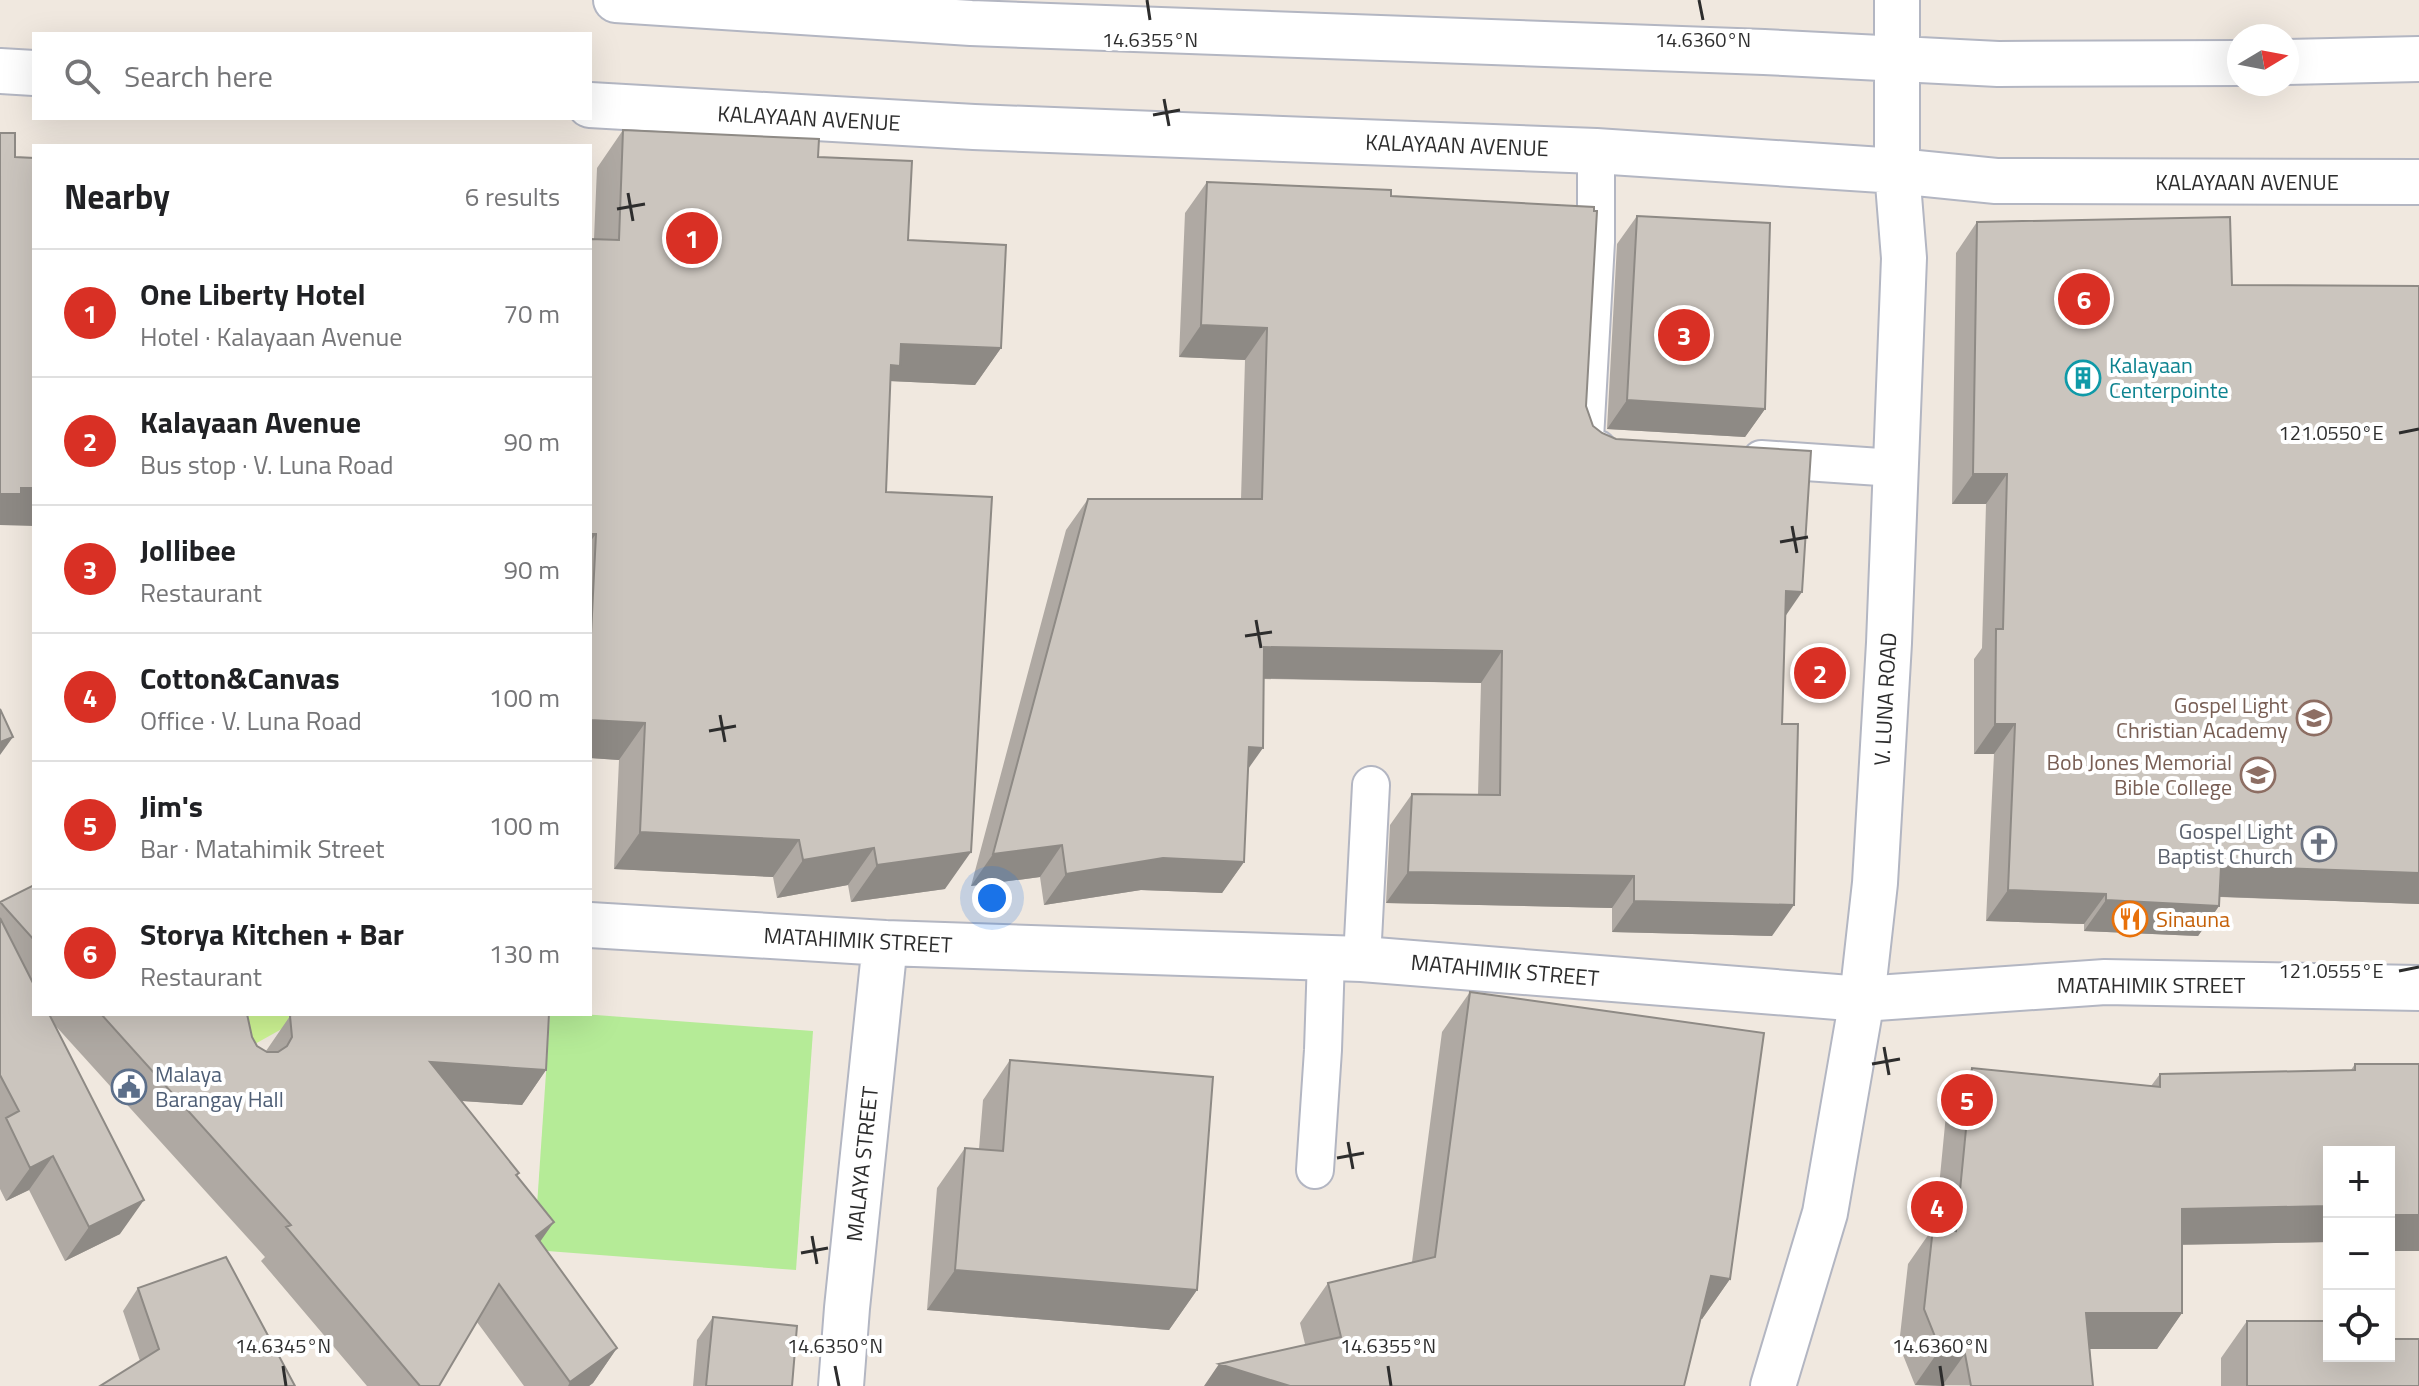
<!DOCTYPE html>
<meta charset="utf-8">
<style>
body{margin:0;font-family:"Titillium Web",sans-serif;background:#f2f2f2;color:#202124}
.controls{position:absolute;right:24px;bottom:24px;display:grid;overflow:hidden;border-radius:0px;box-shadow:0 8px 32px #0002}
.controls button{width:72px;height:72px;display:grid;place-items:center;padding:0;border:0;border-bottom:2px solid #e0e0e0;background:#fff;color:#202124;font:40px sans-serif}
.compass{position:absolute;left:2227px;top:24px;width:72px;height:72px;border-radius:50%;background:#fff;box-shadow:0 8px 32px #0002;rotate:80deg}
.you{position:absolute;left:992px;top:898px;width:28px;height:28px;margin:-20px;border:6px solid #fff;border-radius:50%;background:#1a73e8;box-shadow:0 0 0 12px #1a73e833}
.badge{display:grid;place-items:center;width:52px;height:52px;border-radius:50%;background:#d93025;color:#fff;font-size:26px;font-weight:700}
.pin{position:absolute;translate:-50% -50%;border:4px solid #fff;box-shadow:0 2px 8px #0006}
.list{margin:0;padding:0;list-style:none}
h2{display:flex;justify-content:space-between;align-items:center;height:104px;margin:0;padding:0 32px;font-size:34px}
h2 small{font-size:26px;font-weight:400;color:#757577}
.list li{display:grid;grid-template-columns:52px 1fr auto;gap:24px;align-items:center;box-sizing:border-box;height:128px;padding:0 32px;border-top:2px solid #e0e0e0}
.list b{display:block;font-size:30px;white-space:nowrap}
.list p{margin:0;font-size:26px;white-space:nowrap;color:#757577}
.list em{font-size:26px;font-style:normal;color:#757577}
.icon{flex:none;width:44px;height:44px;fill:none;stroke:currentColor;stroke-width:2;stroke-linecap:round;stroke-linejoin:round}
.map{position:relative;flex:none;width:2419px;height:1386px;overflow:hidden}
.search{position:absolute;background:#fff;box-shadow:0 8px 32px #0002;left:32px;top:32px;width:560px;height:88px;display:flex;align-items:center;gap:20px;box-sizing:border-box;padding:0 28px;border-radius:0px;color:#757577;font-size:30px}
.panel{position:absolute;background:#fff;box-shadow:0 8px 32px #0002;left:32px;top:144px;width:560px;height:872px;border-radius:0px}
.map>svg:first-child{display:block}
.green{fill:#b5eb97}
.pitch{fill:#ccf392}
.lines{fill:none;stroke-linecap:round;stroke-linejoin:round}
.lane-casing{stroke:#b3b6c2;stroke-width:40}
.street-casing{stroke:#b3b6c2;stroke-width:48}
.secondary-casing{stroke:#b3b6c2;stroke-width:48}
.lane{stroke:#fff;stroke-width:36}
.street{stroke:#fff;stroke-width:44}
.secondary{stroke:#fff;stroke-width:44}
.wall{fill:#afa9a3}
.shaded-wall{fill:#8e8a85}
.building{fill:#cbc5be;stroke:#8e8a85;stroke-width:2}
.ticks{fill:none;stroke:#2d2d2d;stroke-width:3}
.labels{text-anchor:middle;stroke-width:8;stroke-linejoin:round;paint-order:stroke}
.street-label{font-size:22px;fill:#2d2d2d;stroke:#fff}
.culture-label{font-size:22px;fill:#0d838f;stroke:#fff;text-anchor:start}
.education-label{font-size:22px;fill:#785e54;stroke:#fff;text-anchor:end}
.worship-label{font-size:22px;fill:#5b616d;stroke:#fff;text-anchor:end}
.food-label{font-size:22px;fill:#c56008;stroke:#fff;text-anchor:start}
.service-label{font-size:22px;fill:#4e5e75;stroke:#fff;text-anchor:start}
.ticks-label{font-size:20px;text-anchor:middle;fill:#2d2d2d;stroke:#fff;stroke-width:8;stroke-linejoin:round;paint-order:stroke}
</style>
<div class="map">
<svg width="2419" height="1386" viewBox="0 0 2419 1386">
<rect width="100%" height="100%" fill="#f0e8df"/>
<path class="green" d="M550 1014H582L813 1031 796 1270 534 1250Z"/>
<path class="pitch" d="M218 1014H304L305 1016 239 1053Z"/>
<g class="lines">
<g class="lane-casing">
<path id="lane" d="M1596 151V242L1585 439 1589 446 1598 449
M1761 459 1895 468
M1362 959 1371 785
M1315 1170 1323 1050 1326 958"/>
</g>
<g class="street-casing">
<path id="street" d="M590 925 885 943 1362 959 1862 999 2105 982 2419 988
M841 1386 847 1308 885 943"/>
</g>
<g class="secondary-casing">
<path id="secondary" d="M616 0 971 23 1764 52 1998 64 2239 63
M2287 62 2419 59
M0 71 34 73
M590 105 974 127 1596 151 1897 171 1996 181 2419 182
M1773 1386 1825 1213 1862 999 1875 883 1889 643 1904 258 1897 171V0"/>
</g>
<use href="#lane" class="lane"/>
<use href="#street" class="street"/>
<use href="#secondary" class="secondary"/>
</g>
<path class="wall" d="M623 130 818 157 908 240 1001 348 975 385 890 381 886 492 945 889 851 902 848 885 777 898 773 877 614 869 619 760 590 758V239H594L597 168Z
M1207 182 1391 196 1586 406 1593 426 1786 616 1772 936 1612 932V908L1386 903 1390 825 1412 794 1478 795 1481 683 1264 679 1248 769 1244 862 1222 893 1141 890 1044 905 1040 877 971 886 1066 530 1088 499H1241L1245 360 1179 357 1185 213Z
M1637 216 1765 409 1745 437 1607 429 1617 244Z
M1977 222 2232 285 2419 286V904L2220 897 2219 906 2198 936 2084 931V924L1986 921 1994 754H1974V659L1982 648 1986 504H1952L1956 253Z
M34 885V1014H247L252 1037 257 1046 266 1051 290 1016 546 1070 522 1105 461 1101 519 1173 517 1176 540 1241 617 1348 593 1383 589 1386H524L477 1322 439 1386H367L261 1261 265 1257 53 1023 120 1234 65 1261 29 1190 6 1201 0 1189V902Z
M1470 992 1730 1279 1702 1319 1305 1344 1300 1323 1328 1283 1412 1262 1442 1032Z
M1010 1060 1197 1290 1169 1330 927 1310 937 1188 965 1148 979 1149 983 1100Z
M2355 1064H2419V1251H2389V1152H2329V1242L2182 1245V1313L2157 1349H2090L2093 1386 1915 1385 1899 1345 1908 1264 1933 1228H1935L1947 1104 1972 1068 2151 1086 2160 1074 2351 1070Z
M138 1288 295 1386 140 1361 123 1311Z
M713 1317 792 1386H693L697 1340Z
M2247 1321 2392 1339 2419 1386H2221V1358Z"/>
<path class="shaded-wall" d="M1201 325 1267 328 1245 360 1179 357Z
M901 344 1001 348 975 385 889 381 874 403Z
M1627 400 1765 409 1745 437 1607 429Z
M1973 474H2007L1986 504H1952Z
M21 488H34V526L0 525V494Z
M590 534H596L590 542Z
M1786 591 1802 592 1780 624Z
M1264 647 1502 651 1481 683 1242 678Z
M590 720 645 723 619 760 590 758Z
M1995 724H2015L1994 754H1974Z
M13 737 0 755V742Z
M1249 747 1263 748 1241 779Z
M640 832 799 840 773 877 614 869Z
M1062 845 1040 877 971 886 993 854Z
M874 848 848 885 777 898 803 860Z
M971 852 945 889 851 902 877 865Z
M1163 858 1244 862 1222 893 1141 890 1044 905 1066 874Z
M2221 866 2419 873V904L2200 896Z
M1408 872 1634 876 1612 908 1386 903Z
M2008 890 2106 894 2084 924 1986 921Z
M2106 900 2219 906 2198 936 2084 931Z
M1634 901 1794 905 1772 936 1612 932Z
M430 1062 546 1070 522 1105 406 1097Z
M53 1156 29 1190 6 1201 30 1168Z
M144 1200 120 1234 65 1261 89 1227Z
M2329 1206V1242L2157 1245 2182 1209Z
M2389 1215H2419V1251H2389Z
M554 1222 530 1256 536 1236Z
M955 1270 1197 1290 1169 1330 927 1310Z
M1711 1276 1730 1279 1702 1319 1683 1316Z
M2086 1313H2182L2157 1349H2061Z
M617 1348 593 1383 589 1386H568L570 1382Z
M1940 1349 1965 1354 1942 1386 1915 1385Z
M1219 1364 1290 1386H1204Z"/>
<path class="building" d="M623 130 819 139 818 157 912 161 908 240 1006 245 1001 348 901 344 900 366 891 365 886 492 992 497 971 852 877 865 874 848 803 860 799 840 640 832 645 723 590 720V654L596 534H590V239L619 240Z
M0 133H15V157L34 158V488H21V494H0Z
M1207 182 1391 190V196L1594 207V211H1597L1586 406 1593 426 1602 433 1616 439 1811 451 1802 592 1786 591 1782 724H1798L1794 905 1634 901V876L1408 872 1412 794 1500 795 1502 651 1264 647 1263 748 1249 747 1244 862 1163 858 1066 874 1062 845 993 854 1088 499H1262L1267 328 1201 325Z
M1637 216 1770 223 1765 409 1627 400Z
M2230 217 2232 285 2419 286V873L2221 866 2219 906 2106 900V894L2008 890 2015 724H1995L1996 629H2003L2007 474H1973L1977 222Z
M0 709 13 737 0 742Z
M34 885V940L0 902Z
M0 918 34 985V1014H49L144 1200 89 1227 53 1156 30 1168 6 1118 19 1111 0 1075Z
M1470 992 1764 1033 1730 1279 1711 1276 1684 1386H1290L1219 1364 1341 1337 1328 1283 1435 1257Z
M101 1014H247L252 1037 257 1046 267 1052H278L287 1046 292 1037 290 1016 293 1014H549L546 1070 430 1062 519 1173 516 1175 554 1222 536 1236 617 1348 570 1382 499 1284 439 1386H420L286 1227 291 1225Z
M1010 1060 1213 1077 1197 1290 955 1270 965 1148 1003 1151Z
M2355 1064H2419V1215H2389V1152H2329V1206L2182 1209V1313H2086L2093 1386H1971L1965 1354 1940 1349 1924 1309 1933 1228 1956 1231 1972 1068 2160 1087V1074L2355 1070Z
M226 1257 295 1386H100L159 1349 138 1288Z
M713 1317 797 1326 792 1386H706Z
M2247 1321H2329V1356H2389V1321H2392V1339H2419V1386H2247Z"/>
<path class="ticks" d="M1147 0 1150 20M1699 0 1703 20M1164 99 1169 126M1153 115 1180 110M628 193 633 221M617 209 645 204M2399 433 2419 429M1792 526 1797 553M1780 542 1808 537M1256 620 1261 648M1245 636 1272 632M720 715 725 742M709 731 736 726M2399 971 2419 967M1884 1047 1889 1075M1872 1064 1900 1059M1348 1142 1353 1169M1337 1158 1364 1153M812 1236 817 1264M801 1253 828 1248M283 1366 286 1386M835 1366 839 1386M1388 1366 1391 1386M1940 1366 1943 1386"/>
<defs>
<g id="building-ring" transform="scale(1.8)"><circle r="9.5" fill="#fff" stroke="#0f9aa8" stroke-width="1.5"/><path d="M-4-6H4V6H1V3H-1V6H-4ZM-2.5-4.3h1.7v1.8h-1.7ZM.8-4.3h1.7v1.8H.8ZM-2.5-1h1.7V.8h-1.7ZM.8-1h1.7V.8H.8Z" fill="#0f9aa8"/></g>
<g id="school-ring" transform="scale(1.8)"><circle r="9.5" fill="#fff" stroke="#8d6e63" stroke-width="1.5"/><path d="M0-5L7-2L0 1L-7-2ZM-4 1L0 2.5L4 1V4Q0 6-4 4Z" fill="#8d6e63"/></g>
<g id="university-ring" transform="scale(1.8)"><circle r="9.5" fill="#fff" stroke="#8d6e63" stroke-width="1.5"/><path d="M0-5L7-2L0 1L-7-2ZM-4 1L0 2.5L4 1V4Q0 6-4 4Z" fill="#8d6e63"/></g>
<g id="church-ring" transform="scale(1.8)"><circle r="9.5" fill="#fff" stroke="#6b7280" stroke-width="1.5"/><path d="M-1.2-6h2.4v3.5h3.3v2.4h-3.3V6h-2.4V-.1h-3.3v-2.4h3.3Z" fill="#6b7280"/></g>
<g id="restaurant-ring" transform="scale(1.8)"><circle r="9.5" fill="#fff" stroke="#e8710a" stroke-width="1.5"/><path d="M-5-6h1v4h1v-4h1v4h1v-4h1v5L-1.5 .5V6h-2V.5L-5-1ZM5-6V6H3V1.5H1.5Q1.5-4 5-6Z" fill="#e8710a"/></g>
<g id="civic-ring" transform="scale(1.8)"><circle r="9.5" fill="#fff" stroke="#5c6f8a" stroke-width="1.5"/><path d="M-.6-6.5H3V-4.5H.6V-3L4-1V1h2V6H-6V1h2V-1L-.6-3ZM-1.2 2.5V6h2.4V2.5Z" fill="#5c6f8a"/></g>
</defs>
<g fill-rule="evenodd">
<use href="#building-ring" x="2083" y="378"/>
<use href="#school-ring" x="2314" y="718"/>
<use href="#university-ring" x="2258" y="775"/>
<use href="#church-ring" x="2319" y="844"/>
<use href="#restaurant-ring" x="2130" y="919"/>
<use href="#civic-ring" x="129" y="1087"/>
</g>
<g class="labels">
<g class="street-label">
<text transform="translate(809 118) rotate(3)" y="8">KALAYAAN AVENUE</text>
<text transform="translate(1457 145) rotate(2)" y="8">KALAYAAN AVENUE</text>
<text x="2247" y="190">KALAYAAN AVENUE</text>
<text transform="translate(1885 699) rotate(-87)" y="8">V. LUNA ROAD</text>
<text transform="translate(858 940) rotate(3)" y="8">MATAHIMIK STREET</text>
<text transform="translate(1505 970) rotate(5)" y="8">MATAHIMIK STREET</text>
<text x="2151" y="993">MATAHIMIK STREET</text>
<text transform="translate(862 1164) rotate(-84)" y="8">MALAYA STREET</text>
</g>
<g class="culture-label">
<text x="2109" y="373">Kalayaan<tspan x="2109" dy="25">Centerpointe</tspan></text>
</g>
<g class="education-label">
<text x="2288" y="713">Gospel Light<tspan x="2288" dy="25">Christian Academy</tspan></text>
<text x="2232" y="770">Bob Jones Memorial<tspan x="2232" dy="25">Bible College</tspan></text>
</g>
<g class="worship-label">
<text x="2293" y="839">Gospel Light<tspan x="2293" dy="25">Baptist Church</tspan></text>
</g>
<g class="food-label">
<text x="2156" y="927">Sinauna</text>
</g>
<g class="service-label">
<text x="155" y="1082">Malaya<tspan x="155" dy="25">Barangay Hall</tspan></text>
</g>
</g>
<g class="ticks-label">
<text x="1150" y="47">14.6355°N</text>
<text x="1703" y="47">14.6360°N</text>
<text x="2331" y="440">121.0550°E</text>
<text x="2331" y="978">121.0555°E</text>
<text x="283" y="1353">14.6345°N</text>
<text x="835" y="1353">14.6350°N</text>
<text x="1388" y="1353">14.6355°N</text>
<text x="1940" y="1353">14.6360°N</text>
</g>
</svg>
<div class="controls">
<button>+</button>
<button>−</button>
<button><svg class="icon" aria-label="locate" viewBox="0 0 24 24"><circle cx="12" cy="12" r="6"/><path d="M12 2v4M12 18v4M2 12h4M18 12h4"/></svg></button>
</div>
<svg class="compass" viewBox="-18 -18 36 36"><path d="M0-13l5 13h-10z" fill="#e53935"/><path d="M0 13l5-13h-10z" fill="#757577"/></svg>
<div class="you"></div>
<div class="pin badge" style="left:692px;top:238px">1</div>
<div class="pin badge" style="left:1820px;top:673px">2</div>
<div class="pin badge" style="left:1684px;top:335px">3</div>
<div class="pin badge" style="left:1937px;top:1207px">4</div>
<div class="pin badge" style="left:1967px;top:1100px">5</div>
<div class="pin badge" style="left:2084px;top:299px">6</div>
<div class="search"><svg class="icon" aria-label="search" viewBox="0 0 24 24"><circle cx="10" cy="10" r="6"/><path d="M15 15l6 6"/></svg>Search here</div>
<section class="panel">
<h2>Nearby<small>6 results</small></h2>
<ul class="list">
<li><span class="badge">1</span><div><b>One Liberty Hotel</b><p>Hotel · Kalayaan Avenue</p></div><em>70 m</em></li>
<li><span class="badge">2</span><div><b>Kalayaan Avenue</b><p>Bus stop · V. Luna Road</p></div><em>90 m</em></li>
<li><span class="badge">3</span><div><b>Jollibee</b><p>Restaurant</p></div><em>90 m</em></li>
<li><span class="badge">4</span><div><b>Cotton&amp;Canvas</b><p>Office · V. Luna Road</p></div><em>100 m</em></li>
<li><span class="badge">5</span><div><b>Jim's</b><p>Bar · Matahimik Street</p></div><em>100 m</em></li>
<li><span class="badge">6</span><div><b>Storya Kitchen + Bar</b><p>Restaurant</p></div><em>130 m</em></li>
</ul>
</section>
</div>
